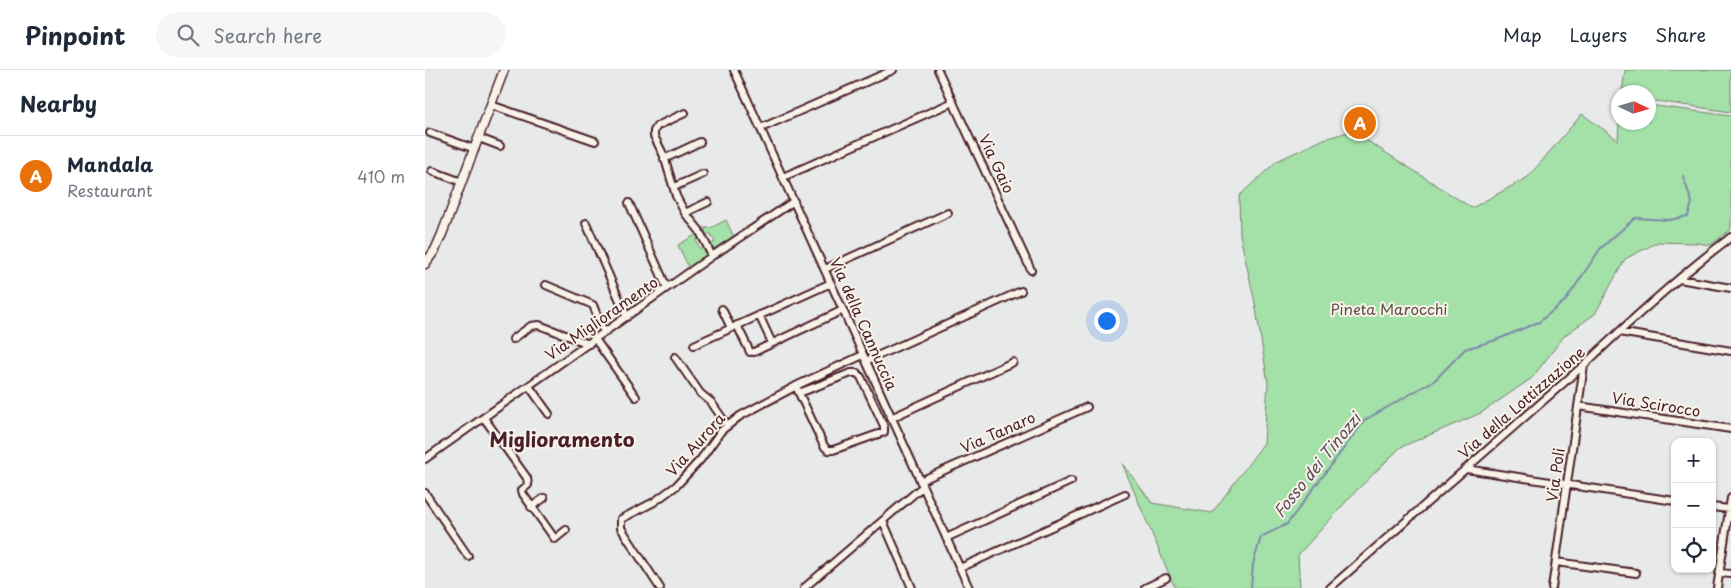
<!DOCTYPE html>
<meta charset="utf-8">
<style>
body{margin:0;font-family:"Playpen Sans",sans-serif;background:#f6f6f7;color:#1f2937}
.controls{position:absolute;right:15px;bottom:15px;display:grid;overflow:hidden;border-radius:10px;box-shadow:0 1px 4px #0004}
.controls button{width:45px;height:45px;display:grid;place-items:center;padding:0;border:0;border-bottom:1px solid #e0e1e3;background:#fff;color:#1f2937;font:25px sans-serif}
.compass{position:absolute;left:1186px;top:15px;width:45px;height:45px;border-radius:50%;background:#fff;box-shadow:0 1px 4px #0004;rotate:94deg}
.you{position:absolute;left:681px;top:250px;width:18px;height:18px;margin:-12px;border:4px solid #fff;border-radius:50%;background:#1a73e8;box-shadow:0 0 0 8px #1a73e833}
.badge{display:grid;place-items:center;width:32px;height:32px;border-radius:50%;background:#d1495b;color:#fff;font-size:16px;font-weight:700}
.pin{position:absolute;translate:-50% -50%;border:2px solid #fff;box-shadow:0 1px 5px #0006}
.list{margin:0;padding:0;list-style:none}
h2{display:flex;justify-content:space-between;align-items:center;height:65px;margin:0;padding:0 20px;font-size:21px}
h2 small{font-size:16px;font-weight:400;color:#747a83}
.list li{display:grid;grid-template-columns:32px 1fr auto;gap:15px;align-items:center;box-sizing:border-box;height:80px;padding:0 20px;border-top:1px solid #e0e1e3}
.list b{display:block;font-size:19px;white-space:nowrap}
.list p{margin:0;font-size:16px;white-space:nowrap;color:#747a83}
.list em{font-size:16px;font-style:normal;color:#747a83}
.icon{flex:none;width:28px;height:28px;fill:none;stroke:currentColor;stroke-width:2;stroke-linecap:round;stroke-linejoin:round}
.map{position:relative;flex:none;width:1306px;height:518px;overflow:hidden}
header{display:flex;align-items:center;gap:30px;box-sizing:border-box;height:70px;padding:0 25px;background:#fff;border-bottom:1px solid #e0e1e3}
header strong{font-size:24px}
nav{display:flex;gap:28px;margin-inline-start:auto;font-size:18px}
.search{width:350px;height:45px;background:#f6f6f7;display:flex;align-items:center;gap:12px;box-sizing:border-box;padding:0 18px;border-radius:28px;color:#747a83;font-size:19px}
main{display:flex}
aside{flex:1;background:#fff}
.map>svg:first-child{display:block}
.green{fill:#a3e1a8;stroke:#76806a}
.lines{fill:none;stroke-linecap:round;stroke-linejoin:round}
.stream{stroke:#7e89a9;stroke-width:2}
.minor-casing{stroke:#4a1f2b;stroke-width:10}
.tertiary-casing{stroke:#4a1f2b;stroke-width:11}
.minor{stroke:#f7f3e8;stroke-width:6}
.tertiary{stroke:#f7f3e8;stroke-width:8}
.labels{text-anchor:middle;stroke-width:4;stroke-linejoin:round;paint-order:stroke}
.street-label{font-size:15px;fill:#4a1f2b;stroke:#f7f3e8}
.park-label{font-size:15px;fill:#60504a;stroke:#f7f3e8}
.water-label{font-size:16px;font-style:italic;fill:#604b60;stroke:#f7f3e8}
.district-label{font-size:20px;font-weight:bold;fill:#4a1f2b;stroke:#f7f3e8}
</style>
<header>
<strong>Pinpoint</strong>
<div class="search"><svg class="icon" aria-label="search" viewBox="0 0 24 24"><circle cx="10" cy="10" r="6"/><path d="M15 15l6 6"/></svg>Search here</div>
<nav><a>Map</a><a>Layers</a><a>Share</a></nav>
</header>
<main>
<aside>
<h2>Nearby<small></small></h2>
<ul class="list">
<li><span class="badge" style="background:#e8710a">A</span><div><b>Mandala</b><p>Restaurant</p></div><em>410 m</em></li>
</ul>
</aside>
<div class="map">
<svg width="1306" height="518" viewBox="0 0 1306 518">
<rect width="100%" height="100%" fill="#e8e9e9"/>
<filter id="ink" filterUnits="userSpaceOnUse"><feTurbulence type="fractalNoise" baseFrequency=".02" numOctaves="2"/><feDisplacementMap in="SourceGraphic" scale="10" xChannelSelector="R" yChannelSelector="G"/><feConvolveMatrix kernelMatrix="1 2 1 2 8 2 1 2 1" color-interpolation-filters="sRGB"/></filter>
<g filter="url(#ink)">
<path class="green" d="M1200 0H1306V42L1224 30V22H1197Z
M1224 35 1306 46V159L1286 175 1272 173 1233 172 1200 189 1170 244 1140 265 1107 308 1056 343 976 377 929 423 873 485 875 518H750L697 393 727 433 787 443 839 373 843 313 830 233 815 165 814 126 852 91 899 69 927 61 1047 138 1103 107 1157 44 1193 70 1194 53 1224 52Z
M301 150 309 167 288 182 284 175 290 172 285 163 280 166 277 158H286Z
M272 164 275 168 271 170 275 179 279 178 283 185 264 198 253 175Z"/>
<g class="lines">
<path class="stream" d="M826 518 828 494 836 467 862 454 940 350 1010 310 1040 279 1071 270 1114 252 1141 230 1175 179 1210 148 1244 150 1263 146 1267 133 1258 106"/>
<g class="minor-casing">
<path id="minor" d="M309 0 544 518
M513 0 606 200
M66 35 170 71
M260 43 232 56 229 61V66L239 86 251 126 260 143 274 160 287 186
M336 58 468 0
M5 63 50 79
M54 68 75 76
M239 89 275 72
M7 101 37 112
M358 107 528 32
M249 117 278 104
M204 133 242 218
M260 143 283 132
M161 153 202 247
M400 199 523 143
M1254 209 1306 218
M121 215 168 235 179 263
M297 239 306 258
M334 245 347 273
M312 255 325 282
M1194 262 1306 281
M88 269 106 256 114 255 164 274
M170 269 211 327
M269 275 406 213
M329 282 418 240
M250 287 275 323 286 332 302 355
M441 291 596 221
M104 316 124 344
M371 316 374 323 399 376 403 380H408L459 362V356L436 307 432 303H426L374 323
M1153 336 1306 359
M59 348 102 408 103 415 97 420 98 424 130 469 141 460
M466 348 588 292
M0 389 287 186 369 131
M1041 399 1250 431
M495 411 662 337
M0 423 43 486
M106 437 119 428
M1287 437 1304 439
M458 451 487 518
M521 468 646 411
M1131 492 1211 503
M535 498 700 424
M1295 503 1306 504
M235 518 196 458V449L229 432 251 416 276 389 296 361 315 346 375 314 438 285
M379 518 497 417
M720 518 741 508
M905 518 1159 295C1206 250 1254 206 1306 167
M1127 518 1159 295
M1292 518 1306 428"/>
</g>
<g class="tertiary-casing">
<path id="tertiary" d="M0 194 10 180 17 164 79 0"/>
</g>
<use href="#minor" class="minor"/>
<use href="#tertiary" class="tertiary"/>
</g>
</g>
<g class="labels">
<g class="street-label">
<text transform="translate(571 94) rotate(65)" y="5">Via Gaio</text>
<text transform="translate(177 249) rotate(-35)" y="5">Via Miglioramento</text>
<text transform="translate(438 254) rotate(66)" y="5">Via della Cannuccia</text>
<text transform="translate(1097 333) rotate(-41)" y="5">Via della Lottizzazione</text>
<text transform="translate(1231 335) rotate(9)" y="5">Via Scirocco</text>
<text transform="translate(573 363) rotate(-24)" y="5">Via Tanaro</text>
<text transform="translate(271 375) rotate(-48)" y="5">Via Aurora</text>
<text transform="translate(1131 405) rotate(-82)" y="5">Via Poli</text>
</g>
<g class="park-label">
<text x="964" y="245">Pineta Marocchi</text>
</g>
<g class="water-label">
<text transform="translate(892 395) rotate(-51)" y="6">Fosso dei Tinozzi</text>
</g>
<g class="district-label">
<text x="137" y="377">Miglioramento</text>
</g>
</g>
</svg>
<div class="controls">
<button>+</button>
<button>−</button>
<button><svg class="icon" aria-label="locate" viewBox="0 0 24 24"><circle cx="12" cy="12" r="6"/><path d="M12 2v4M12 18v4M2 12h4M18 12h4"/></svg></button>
</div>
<svg class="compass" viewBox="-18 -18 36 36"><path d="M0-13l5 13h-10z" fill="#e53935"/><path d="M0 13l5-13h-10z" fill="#747a83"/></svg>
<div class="you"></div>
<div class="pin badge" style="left:935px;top:53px;background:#e8710a">A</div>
</div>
</main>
